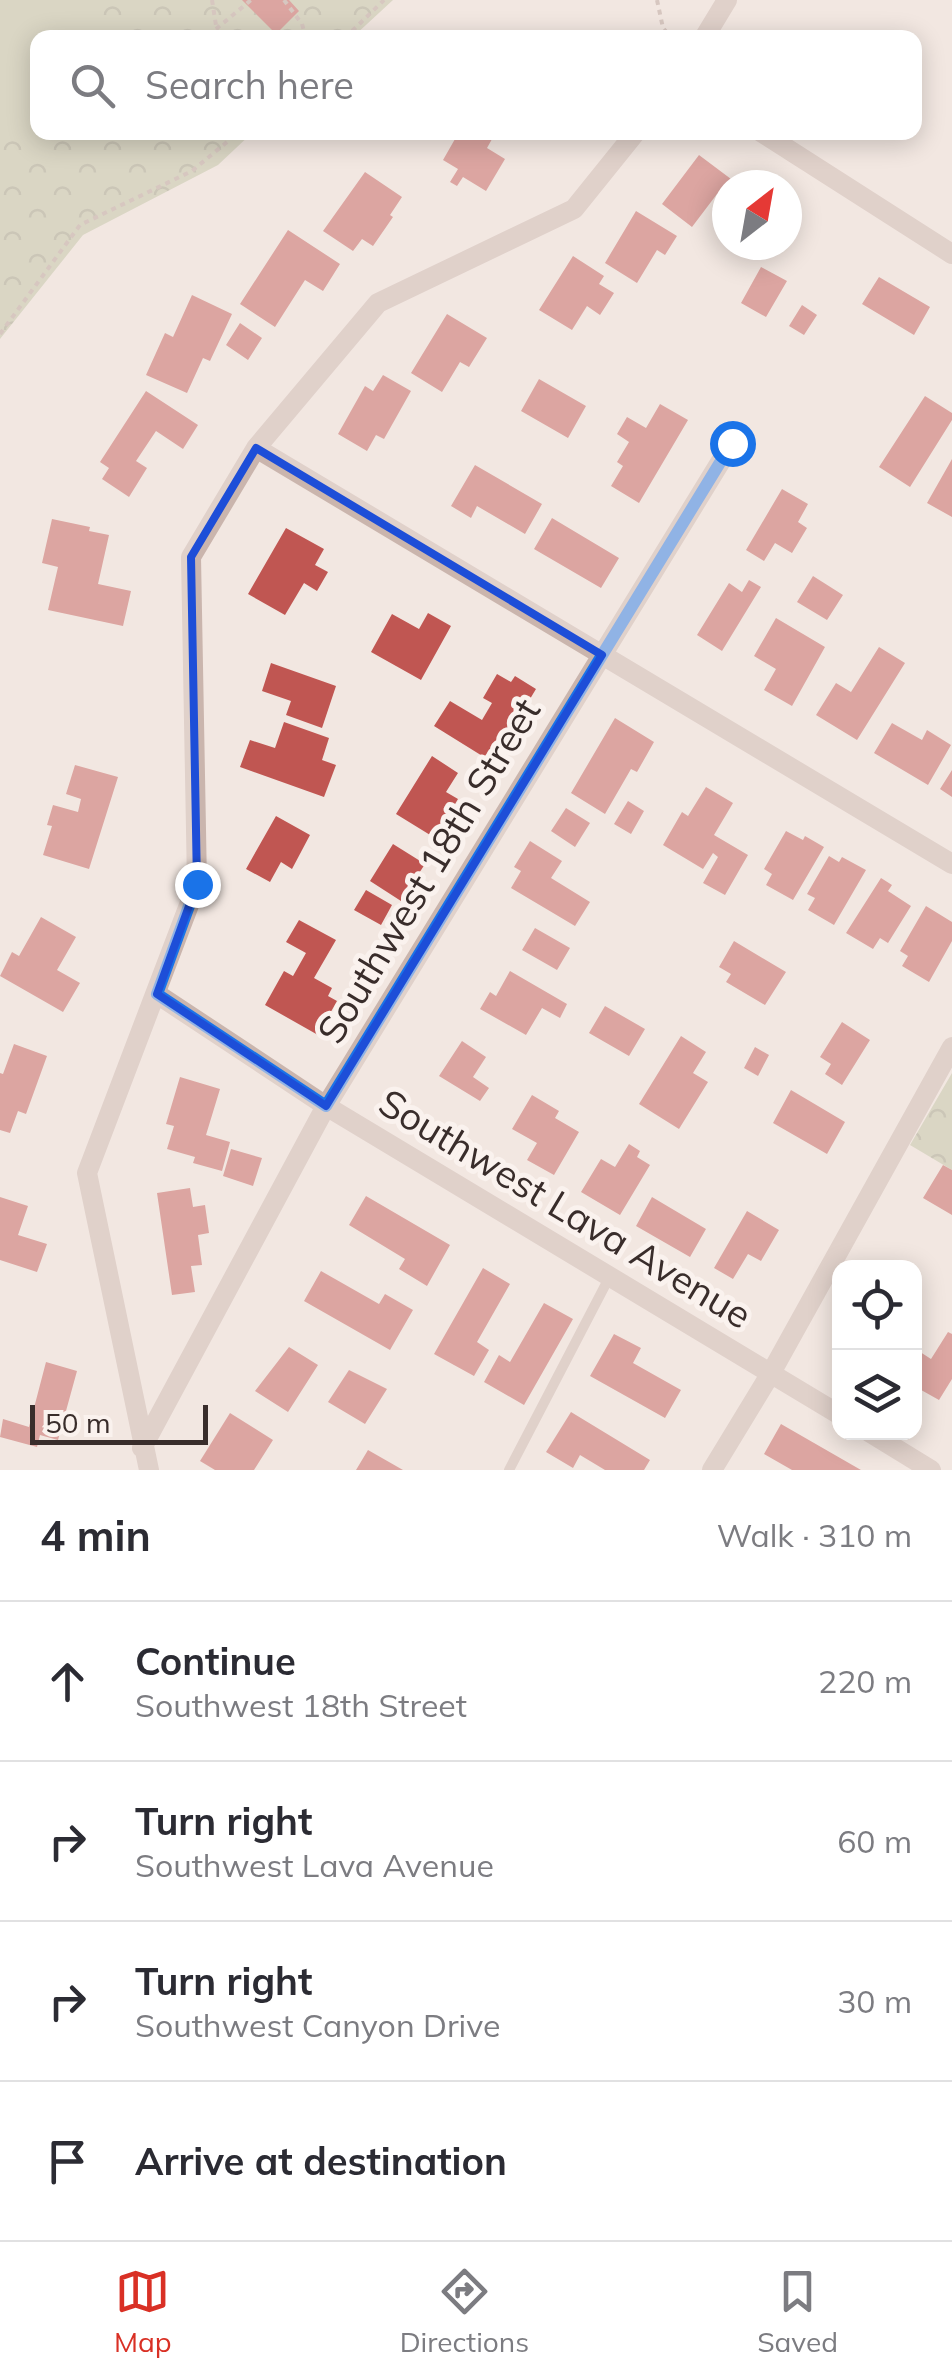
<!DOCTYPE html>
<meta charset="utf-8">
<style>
body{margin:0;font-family:Mulish,sans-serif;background:#f7f7f7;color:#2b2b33}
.controls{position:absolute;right:30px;bottom:30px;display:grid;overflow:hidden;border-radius:20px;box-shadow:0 5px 25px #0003}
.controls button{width:90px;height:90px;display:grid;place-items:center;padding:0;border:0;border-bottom:2px solid #e1e1e2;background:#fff;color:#2b2b33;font:50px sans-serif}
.compass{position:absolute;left:712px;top:170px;width:90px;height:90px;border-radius:50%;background:#fff;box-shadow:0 5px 25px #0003;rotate:31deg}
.scale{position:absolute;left:30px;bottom:25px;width:178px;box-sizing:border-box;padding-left:10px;border:5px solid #392d2b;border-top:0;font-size:28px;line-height:35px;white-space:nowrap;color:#392d2b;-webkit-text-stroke:8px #faf2ee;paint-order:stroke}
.stop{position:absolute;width:30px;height:30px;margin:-22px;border:8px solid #1a73e8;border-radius:50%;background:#fff}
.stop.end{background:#1a73e8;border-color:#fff;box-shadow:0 2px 10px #0008}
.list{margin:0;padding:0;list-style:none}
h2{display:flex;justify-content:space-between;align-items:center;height:130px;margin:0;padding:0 40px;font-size:42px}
h2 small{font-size:32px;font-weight:400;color:#7c7c81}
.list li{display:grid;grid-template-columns:65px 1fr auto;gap:30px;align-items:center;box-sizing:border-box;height:160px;padding:0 40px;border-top:2px solid #e1e1e2}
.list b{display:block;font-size:38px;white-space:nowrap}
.list p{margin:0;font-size:32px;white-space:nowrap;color:#7c7c81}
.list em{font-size:32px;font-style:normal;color:#7c7c81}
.icon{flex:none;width:55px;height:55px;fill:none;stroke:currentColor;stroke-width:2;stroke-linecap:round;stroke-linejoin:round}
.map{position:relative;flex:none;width:952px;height:1470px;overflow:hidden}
.search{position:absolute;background:#fff;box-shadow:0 5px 25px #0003;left:30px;right:30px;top:30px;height:110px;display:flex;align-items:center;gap:25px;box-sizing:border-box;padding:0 35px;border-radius:20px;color:#7c7c81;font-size:38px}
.sheet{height:770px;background:#fff}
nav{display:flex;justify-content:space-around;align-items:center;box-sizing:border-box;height:140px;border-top:2px solid #e1e1e2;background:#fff;font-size:28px;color:#7c7c81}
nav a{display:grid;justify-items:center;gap:5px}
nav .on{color:#d93025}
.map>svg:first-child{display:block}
.park{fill:url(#park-crowns)}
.garden{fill:#bdc1a1}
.building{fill:#c05652}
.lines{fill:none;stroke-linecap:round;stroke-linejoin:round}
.path{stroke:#b69f97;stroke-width:4;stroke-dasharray:5 5;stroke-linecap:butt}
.service{stroke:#cab5ad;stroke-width:10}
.minor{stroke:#cab5ad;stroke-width:20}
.route{stroke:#1a73e8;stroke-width:12}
.marked{fill:none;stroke:#1d4ed8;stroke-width:8;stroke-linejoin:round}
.labels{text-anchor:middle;stroke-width:10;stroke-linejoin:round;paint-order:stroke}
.street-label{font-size:38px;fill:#392d2b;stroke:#faf2ee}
</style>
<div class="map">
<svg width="952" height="1470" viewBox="0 0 952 1470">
<defs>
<pattern id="park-crowns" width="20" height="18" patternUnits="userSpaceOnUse" patternTransform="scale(2.5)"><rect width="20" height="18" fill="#bdc1a1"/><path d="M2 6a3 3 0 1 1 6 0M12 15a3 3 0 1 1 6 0" fill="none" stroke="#9b9d83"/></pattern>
</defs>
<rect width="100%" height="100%" fill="#f2e7e1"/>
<path class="park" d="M0 0H393L353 37 38 38V132L252 133 218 165 83 235 0 339Z
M952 1073V1170L910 1145Z"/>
<path class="garden" d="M0 0H109L88 37 38 38 37 131 32 141 0 119Z"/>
<path class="building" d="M242 0H289L299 11 276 34Z
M459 132H496L487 148 505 159 486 191 463 177 457 186 450 182 458 169 443 160Z
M699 155 739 185H727V201L717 194 692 227 662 204Z
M365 172 402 197 390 215 393 217 373 246 362 239 353 251 323 231Z
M636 211 677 236 665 255 657 250 637 283 605 263Z
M288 230 340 264 323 291 305 280 275 327 240 304Z
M573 256 604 276 599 284 614 293 600 315 587 306 572 330 539 310Z
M761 267 787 281 766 317 741 303Z
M879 277 930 307 914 335 862 304Z
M192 295 232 314 210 361 203 358 187 393 146 375 165 333 173 337Z
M802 305 817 315 804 335 789 326Z
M447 314 487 338 469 367 460 362 442 392 411 373Z
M240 323 262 338 248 360 226 345Z
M383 375 411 391 384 439 376 435 367 451 338 434 365 386 373 391Z
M539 379 586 406 568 438 521 411Z
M146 391 198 425 183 449 156 431 136 461 147 468 129 497 102 479 109 468 100 462Z
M925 396 952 413V420L910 487 879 467Z
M660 404 688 420 639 503 611 486 623 466 617 462 629 442 617 434 627 417 646 428Z
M952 459V517L927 503Z
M475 465 542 504 525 534 477 506 471 518 451 506Z
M782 489 808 504 798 522 807 528 792 553 775 543 764 561 746 550Z
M552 518 619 558 601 588 534 549Z
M52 519 90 527 89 531 109 535 98 584 131 591 123 626 48 610 58 567 42 563Z
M286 528 324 549 315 565 328 572 317 591 304 583 285 615 248 594Z
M813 576 843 595 827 620 797 602Z
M749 580 761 587 722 651 697 635 729 583 742 592Z
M428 613 451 626 421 680 371 652 392 614 419 629Z
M776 618 825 647 792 706 764 690 776 669 754 656Z
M879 647 905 663 857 740 816 715 836 683 851 692Z
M271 663 336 686 322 728 286 715 291 701 262 691Z
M497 674 511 682 515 676 536 689 492 762 434 726 450 701 482 720 492 703 483 698Z
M615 718 654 742 637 772 631 769 605 814 571 793Z
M284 722 329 738 322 760 336 765 324 797 240 767 250 740 275 748Z
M892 723 922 740 927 730 951 745 928 785 874 753Z
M432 756 458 773 446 792 458 799 435 838 396 814Z
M75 765 118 777 89 869 43 855 52 826 47 825 53 805 78 812 81 799 66 794Z
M952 770V797L940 789Z
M706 787 733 803 714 835 748 855 725 895 703 883 718 857 713 853 703 869 663 845 682 812 688 816Z
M628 801 644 811 631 834 614 824Z
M566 808 590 823 575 847 551 831Z
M276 816 310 835 292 869 281 862 270 882 246 869Z
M786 831 803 840 805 836 824 847 793 900 766 885 772 874 764 869Z
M530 841 562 861 551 878 590 902 575 926 511 888 521 871 514 867Z
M393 844 425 864 401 901 370 881Z
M829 856 839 862 842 857 866 870 834 925 808 910 815 898 807 894Z
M881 878 892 885 888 891 911 906 888 943 880 938 873 949 846 933Z
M366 890 392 905 381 925 354 910Z
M926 906 952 922V941L929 982 902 966 908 956 900 951Z
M41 917 76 937 57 970 80 983 63 1012 0 976 12 952 19 956Z
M299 920 336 940 314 978 332 988 328 996 337 1001 318 1035 265 1005 284 971 293 976 306 953 286 942Z
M535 928 570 948 557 970 522 950Z
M734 941 786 972 765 1005 726 982 731 974 719 967Z
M510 971 567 1004 560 1018 542 1008 526 1035 480 1009 490 992 496 996Z
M605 1006 645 1029 629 1056 589 1033Z
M842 1022 870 1040 842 1085 825 1074 831 1064 820 1057Z
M681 1036 706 1052 693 1073 708 1082 679 1129 639 1104Z
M462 1041 486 1057 473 1077 489 1088 480 1101 439 1076Z
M14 1044 47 1056 26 1114 18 1111 10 1133 0 1130V1073L3 1074Z
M755 1047 769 1055 758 1076 744 1068Z
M180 1077 220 1089 206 1135 230 1142 222 1171 193 1163 195 1157 167 1149 174 1126 166 1124Z
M791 1090 845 1122 827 1154 773 1123Z
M532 1095 559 1111 555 1118 579 1132 554 1175 527 1160 537 1143 512 1129Z
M629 1144 640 1151 637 1157 650 1165 620 1215 581 1192 601 1159 615 1167Z
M231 1149 262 1158 253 1186 223 1176Z
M943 1165 952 1170V1215L923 1198Z
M190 1188 193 1207 205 1205 209 1233 198 1235 202 1265 191 1266 195 1292 172 1295 157 1193Z
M366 1196 450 1245 427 1286 399 1269 405 1259 349 1225Z
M0 1197 28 1206 18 1235 47 1244 37 1272 0 1260Z
M652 1197 706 1229 690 1257 636 1226Z
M747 1211 779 1230 761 1261 748 1254 733 1279 714 1268Z
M483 1268 510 1284 477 1342 489 1350 474 1376 434 1354Z
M321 1271 379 1304 385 1294 413 1310 390 1350 304 1301Z
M544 1303 573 1319 524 1405 484 1382 499 1355 510 1362Z
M948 1332 952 1334V1379L939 1400 914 1386V1348L931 1359Z
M614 1334 641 1348 633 1363 681 1390 665 1418 590 1376Z
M289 1347 318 1365 288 1412 255 1391Z
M46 1362 77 1371 58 1440 40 1435 37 1447 0 1437 3 1419 29 1427Z
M349 1370 387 1389 365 1424 328 1402Z
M571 1412 650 1460 644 1470H605L580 1455 573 1468 546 1452Z
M230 1413 273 1440 254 1470H215L200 1461Z
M781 1424 861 1470H792L764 1454Z
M368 1450 403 1470H356Z"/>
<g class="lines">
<path class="path" d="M212 0 218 38
M284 0 302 24 306 38
M657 0 663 28 672 38
M216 29 251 0
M345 38 384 0
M0 334 80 225 192 171 239 132"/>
<path class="service" d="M509 1470 610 1276"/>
<path class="minor" d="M704 38 727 0
M761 132 952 254
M256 448 952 864
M157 994 326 1106 840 1415
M869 1432 931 1470
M142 1448 326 1106 732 443
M149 1470 87 1173 197 884 191 557 256 448 378 303 574 209 636 132
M712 1470 771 1373 952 1047"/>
</g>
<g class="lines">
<path class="route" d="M197 884 157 994 326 1106 732 443"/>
</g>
<path d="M0 0H952V1470H0ZM256 448 602 655 326 1106 157 994 197 884 191 557Z" fill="#f2e7e1" fill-opacity=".55" fill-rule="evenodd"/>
<path class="marked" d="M256 448 602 655 326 1106 157 994 197 884 191 557Z"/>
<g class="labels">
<g class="street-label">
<text transform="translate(429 871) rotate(-59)" y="13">Southwest 18th Street</text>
<text transform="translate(565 1209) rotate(31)" y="13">Southwest Lava Avenue</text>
</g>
</g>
</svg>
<div class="controls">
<button><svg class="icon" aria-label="locate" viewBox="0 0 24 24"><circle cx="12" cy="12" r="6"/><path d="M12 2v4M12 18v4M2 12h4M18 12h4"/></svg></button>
<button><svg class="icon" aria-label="layers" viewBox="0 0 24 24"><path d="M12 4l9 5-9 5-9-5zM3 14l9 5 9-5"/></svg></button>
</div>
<svg class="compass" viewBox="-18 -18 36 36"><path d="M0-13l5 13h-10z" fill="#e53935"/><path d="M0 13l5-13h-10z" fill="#7c7c81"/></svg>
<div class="scale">50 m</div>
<div class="stop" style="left:732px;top:443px"></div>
<div class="stop end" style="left:197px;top:884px"></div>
<div class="search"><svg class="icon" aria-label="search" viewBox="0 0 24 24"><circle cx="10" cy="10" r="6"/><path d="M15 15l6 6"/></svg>Search here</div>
</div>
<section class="sheet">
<h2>4 min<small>Walk · 310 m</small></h2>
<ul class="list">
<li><svg class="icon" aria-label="ahead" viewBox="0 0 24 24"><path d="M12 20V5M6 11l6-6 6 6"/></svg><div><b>Continue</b><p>Southwest 18th Street</p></div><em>220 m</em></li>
<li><svg class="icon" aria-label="right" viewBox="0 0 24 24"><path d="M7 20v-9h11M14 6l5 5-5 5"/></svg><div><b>Turn right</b><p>Southwest Lava Avenue</p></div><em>60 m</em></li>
<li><svg class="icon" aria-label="right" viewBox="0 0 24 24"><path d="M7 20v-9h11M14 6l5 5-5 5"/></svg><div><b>Turn right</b><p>Southwest Canyon Drive</p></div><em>30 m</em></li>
<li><svg class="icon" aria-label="arrive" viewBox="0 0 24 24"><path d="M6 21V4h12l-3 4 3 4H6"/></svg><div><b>Arrive at destination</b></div></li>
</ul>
</section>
<nav>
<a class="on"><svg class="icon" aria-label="map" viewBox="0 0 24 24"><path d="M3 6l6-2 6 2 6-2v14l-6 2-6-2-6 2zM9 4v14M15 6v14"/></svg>Map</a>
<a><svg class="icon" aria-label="directions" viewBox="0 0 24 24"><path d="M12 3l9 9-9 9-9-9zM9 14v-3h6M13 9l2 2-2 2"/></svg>Directions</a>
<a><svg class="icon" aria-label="saved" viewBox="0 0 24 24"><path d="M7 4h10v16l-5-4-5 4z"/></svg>Saved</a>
</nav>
